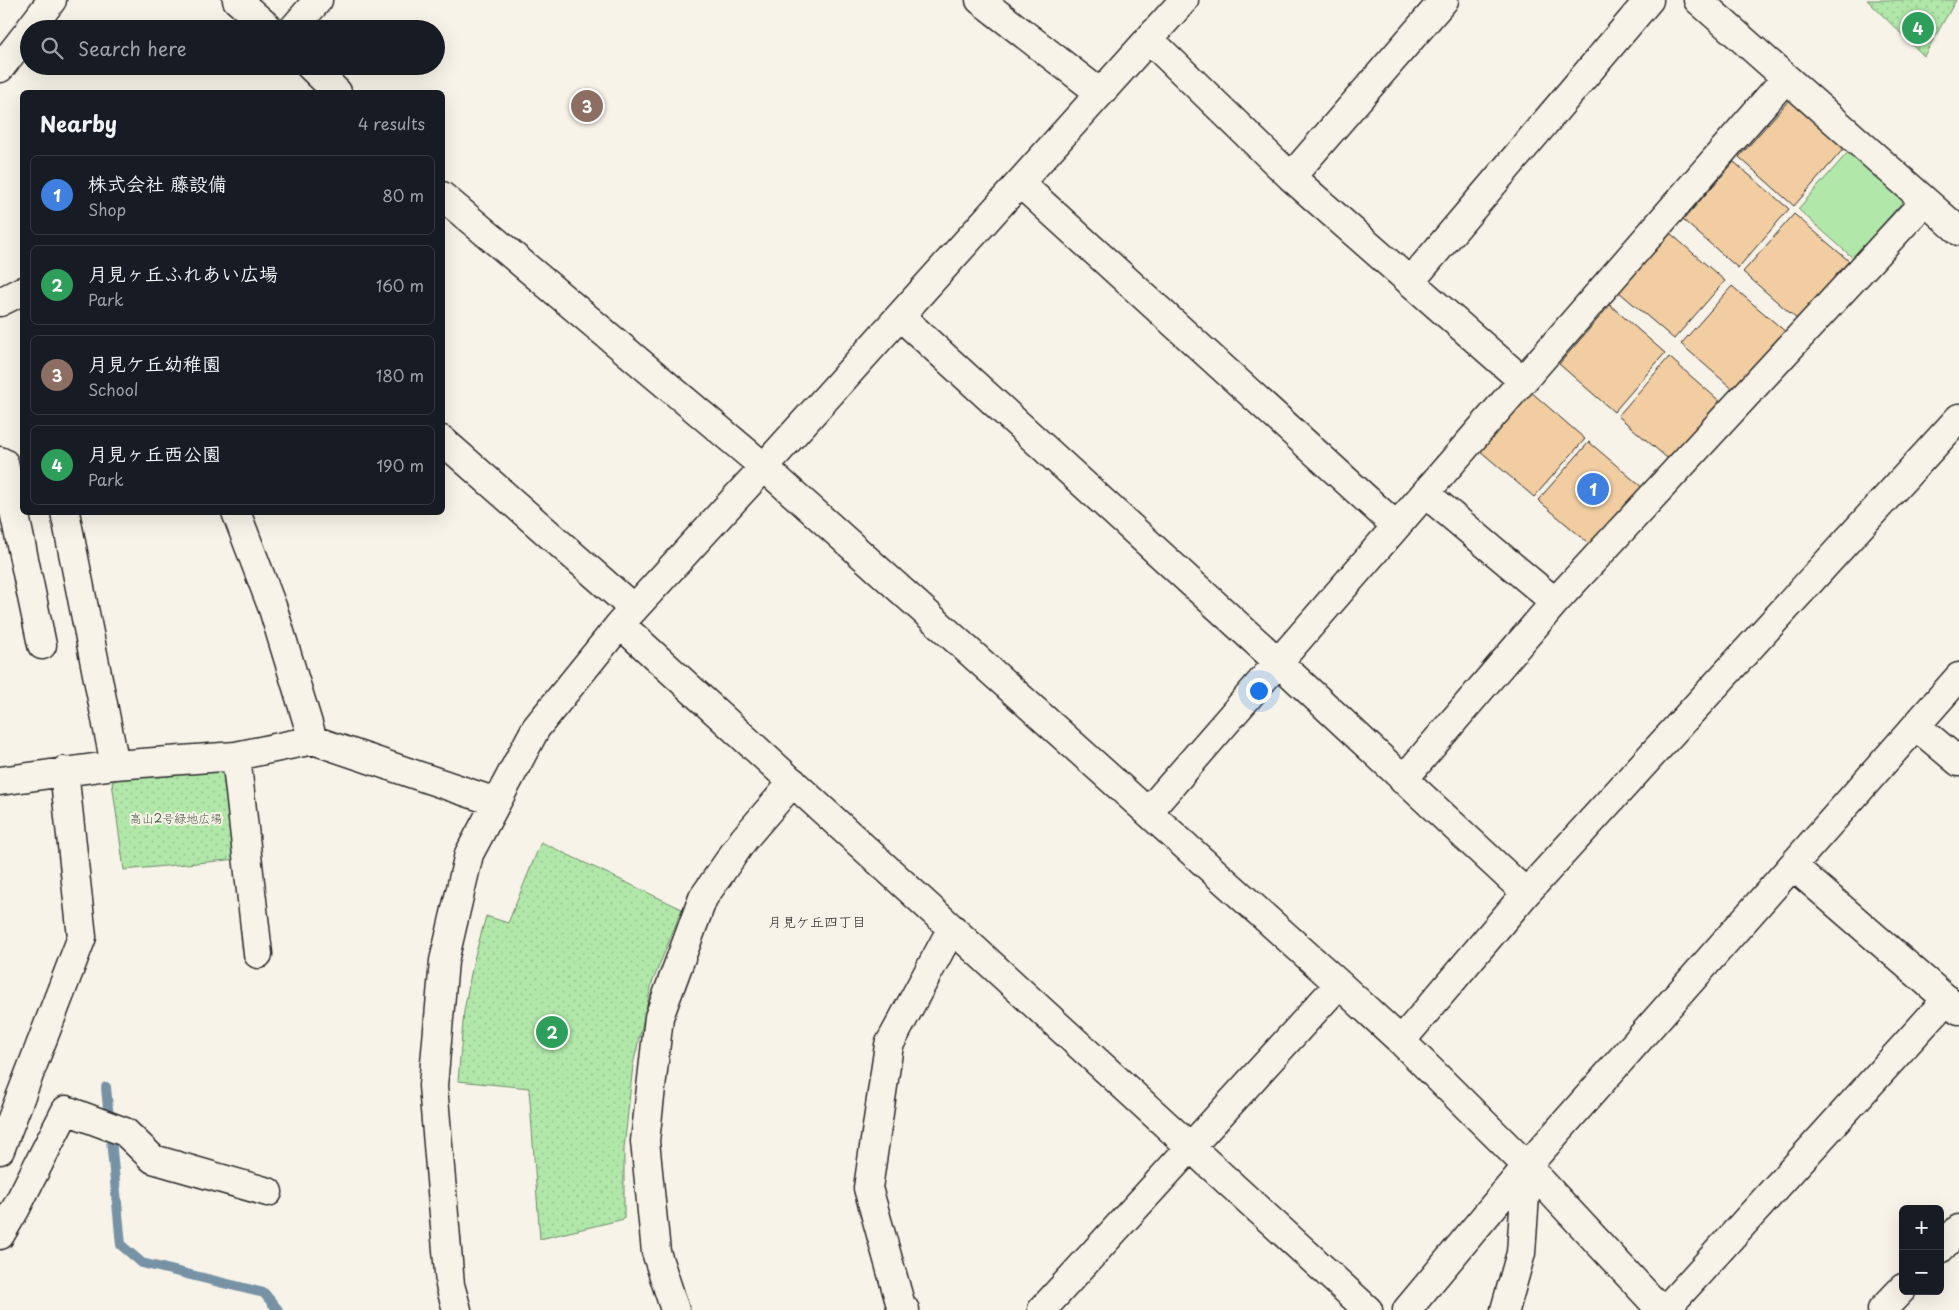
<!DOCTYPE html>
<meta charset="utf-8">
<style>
body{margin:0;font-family:"Playpen Sans","Klee One",sans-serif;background:#20242c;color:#f1f3f6}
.controls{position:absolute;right:15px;bottom:15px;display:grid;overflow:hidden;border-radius:8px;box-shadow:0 5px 20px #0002}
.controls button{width:45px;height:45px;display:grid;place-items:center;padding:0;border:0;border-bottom:1px solid #363941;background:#171b24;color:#f1f3f6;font:25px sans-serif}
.you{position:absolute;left:1258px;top:690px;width:18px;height:18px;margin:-12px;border:4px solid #fff;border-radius:50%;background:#1a73e8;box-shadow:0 0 0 8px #1a73e833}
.badge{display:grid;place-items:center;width:32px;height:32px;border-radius:50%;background:#8c9099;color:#fff;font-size:16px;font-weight:700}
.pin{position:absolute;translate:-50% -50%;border:2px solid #fff;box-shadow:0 1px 5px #0006}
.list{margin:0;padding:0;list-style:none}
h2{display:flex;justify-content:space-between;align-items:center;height:65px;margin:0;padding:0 20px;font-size:21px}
h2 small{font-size:16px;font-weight:400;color:#9ea1a6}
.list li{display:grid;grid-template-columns:32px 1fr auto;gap:15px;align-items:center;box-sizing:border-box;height:80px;margin:0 10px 10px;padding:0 10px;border:1px solid #363941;border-radius:8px}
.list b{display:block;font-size:19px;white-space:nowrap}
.list p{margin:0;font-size:16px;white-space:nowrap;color:#9ea1a6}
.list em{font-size:16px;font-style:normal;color:#9ea1a6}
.icon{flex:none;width:28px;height:28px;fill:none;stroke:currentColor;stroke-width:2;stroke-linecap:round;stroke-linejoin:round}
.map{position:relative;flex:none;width:1959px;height:1310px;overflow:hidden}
.search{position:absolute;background:#171b24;box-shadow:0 5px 20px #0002;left:20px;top:20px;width:425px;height:55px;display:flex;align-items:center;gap:12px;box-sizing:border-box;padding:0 18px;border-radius:28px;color:#9ea1a6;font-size:19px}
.panel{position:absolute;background:#171b24;box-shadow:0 5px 20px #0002;left:20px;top:90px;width:425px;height:425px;border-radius:8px}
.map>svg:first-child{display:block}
.green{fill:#b1e7a9;stroke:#6e896a}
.park{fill:url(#park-dots);stroke:#6e896a}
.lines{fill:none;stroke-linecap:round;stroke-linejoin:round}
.stream{stroke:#7892a5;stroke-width:10}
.building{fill:#f1cda1;stroke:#2b2b2b}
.minor-casing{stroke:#2b2b2b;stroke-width:31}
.minor{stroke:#f7f3e8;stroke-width:28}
.labels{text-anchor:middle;stroke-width:4;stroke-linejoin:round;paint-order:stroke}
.park-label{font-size:12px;fill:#4c5a4a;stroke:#f7f3e8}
.neighbourhood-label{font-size:14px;fill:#2b2b2b;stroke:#f7f3e8}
</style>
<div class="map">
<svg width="1959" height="1310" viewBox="0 0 1959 1310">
<defs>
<pattern id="park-dots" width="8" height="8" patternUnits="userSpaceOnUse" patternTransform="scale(1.25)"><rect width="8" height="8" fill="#b1e7a9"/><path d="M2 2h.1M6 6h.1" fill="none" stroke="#98c692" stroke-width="1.8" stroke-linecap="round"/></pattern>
</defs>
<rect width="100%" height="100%" fill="#f7f3e8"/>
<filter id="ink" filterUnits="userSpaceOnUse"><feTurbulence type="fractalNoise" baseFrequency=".02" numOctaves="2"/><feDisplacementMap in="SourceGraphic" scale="10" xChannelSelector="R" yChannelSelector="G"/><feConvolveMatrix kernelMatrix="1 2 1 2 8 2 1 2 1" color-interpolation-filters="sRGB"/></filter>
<g filter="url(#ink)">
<path class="green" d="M1849 151 1905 199 1853 258 1798 209Z"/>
<path class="park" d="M1867 0H1956L1924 56Z
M218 769 230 783 238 859 124 870 112 782 123 777Z
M541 842 682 909 652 983 633 1065 624 1149V1219L540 1239 529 1088 458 1081 464 1011 473 963 486 916 508 923Z"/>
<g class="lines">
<path class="stream" d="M106 1087 121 1245 142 1263 264 1293 278 1310"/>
</g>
<path class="building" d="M1790 99 1845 147 1794 206 1739 157Z
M1734 162 1789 209 1738 268 1683 220Z
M1794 214 1849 261 1798 320 1743 272Z
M1670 233 1725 281 1674 339 1619 292Z
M1732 286 1787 333 1736 392 1681 344Z
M1610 305 1665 353 1614 412 1559 364Z
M1669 357 1724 405 1673 463 1618 416Z
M1530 391 1585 439 1534 497 1479 450Z
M1589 442 1644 489 1594 548 1538 500Z"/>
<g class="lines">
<g class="minor-casing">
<path id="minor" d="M237 0 270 29
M980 0 1100 93
M1698 0 1959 231
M30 29 52 0
M293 29 318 0
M1149 39 1291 177 1523 381
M310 66 337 92
M0 68 29 31
M1291 177 1444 0
M1020 183 1396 526
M442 196 764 467 1339 984 1401 1041 1527 1166 1661 1310
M1410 282 1649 0
M0 302 22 291
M900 316 1277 661 1526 893
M442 440 634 609
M0 461 4 463 42 645
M1426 494 1555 602
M65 512 115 765
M236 512 273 609 313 740
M620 624 1368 1310
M1916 726 1959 762
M236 756 258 954
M1403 780 1555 602 1925 201
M0 781 115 765 236 756 313 740 496 802
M1148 812 1786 78
M1793 866 1959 1010
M1401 1041 1526 893 1959 418
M0 1150 82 937 64 771
M0 1235 16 1208 66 1110 125 1132 153 1159 268 1192
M1940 1249 1959 1229
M457 1310 450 1285 433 1086 444 961 469 854 536 728 620 624 764 467 1184 0
M675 1310 656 1252 645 1141 659 1017 703 898 744 839 793 782
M905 1310 901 1306 868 1188 889 1045 952 928
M1042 1310 1339 984
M1407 1310 1527 1166 1959 677
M1505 1310 1521 1253 1527 1166
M1665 1310 1947 999
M1882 1310 1903 1288"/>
</g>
<use href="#minor" class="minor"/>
</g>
</g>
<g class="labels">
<g class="park-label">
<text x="176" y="823">高山2号緑地広場</text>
</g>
<g class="neighbourhood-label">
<text x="817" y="927">月見ケ丘四丁目</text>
</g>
</g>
</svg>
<div class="controls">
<button>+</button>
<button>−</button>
</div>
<div class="you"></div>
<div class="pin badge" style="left:1593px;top:489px;background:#3f7fe0">1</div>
<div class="pin badge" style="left:552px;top:1032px;background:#2e9e5b">2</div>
<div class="pin badge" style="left:587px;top:106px;background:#8d6e63">3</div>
<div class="pin badge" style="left:1918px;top:28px;background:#2e9e5b">4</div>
<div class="search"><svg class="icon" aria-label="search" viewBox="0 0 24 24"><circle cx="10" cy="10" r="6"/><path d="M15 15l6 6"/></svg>Search here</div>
<section class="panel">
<h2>Nearby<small>4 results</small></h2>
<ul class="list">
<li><span class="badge" style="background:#3f7fe0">1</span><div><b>株式会社 藤設備</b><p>Shop</p></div><em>80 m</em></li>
<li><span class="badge" style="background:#2e9e5b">2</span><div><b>月見ヶ丘ふれあい広場</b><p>Park</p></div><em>160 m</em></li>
<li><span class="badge" style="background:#8d6e63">3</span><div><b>月見ケ丘幼稚園</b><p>School</p></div><em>180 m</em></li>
<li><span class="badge" style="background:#2e9e5b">4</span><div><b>月見ヶ丘西公園</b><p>Park</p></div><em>190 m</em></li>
</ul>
</section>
</div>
